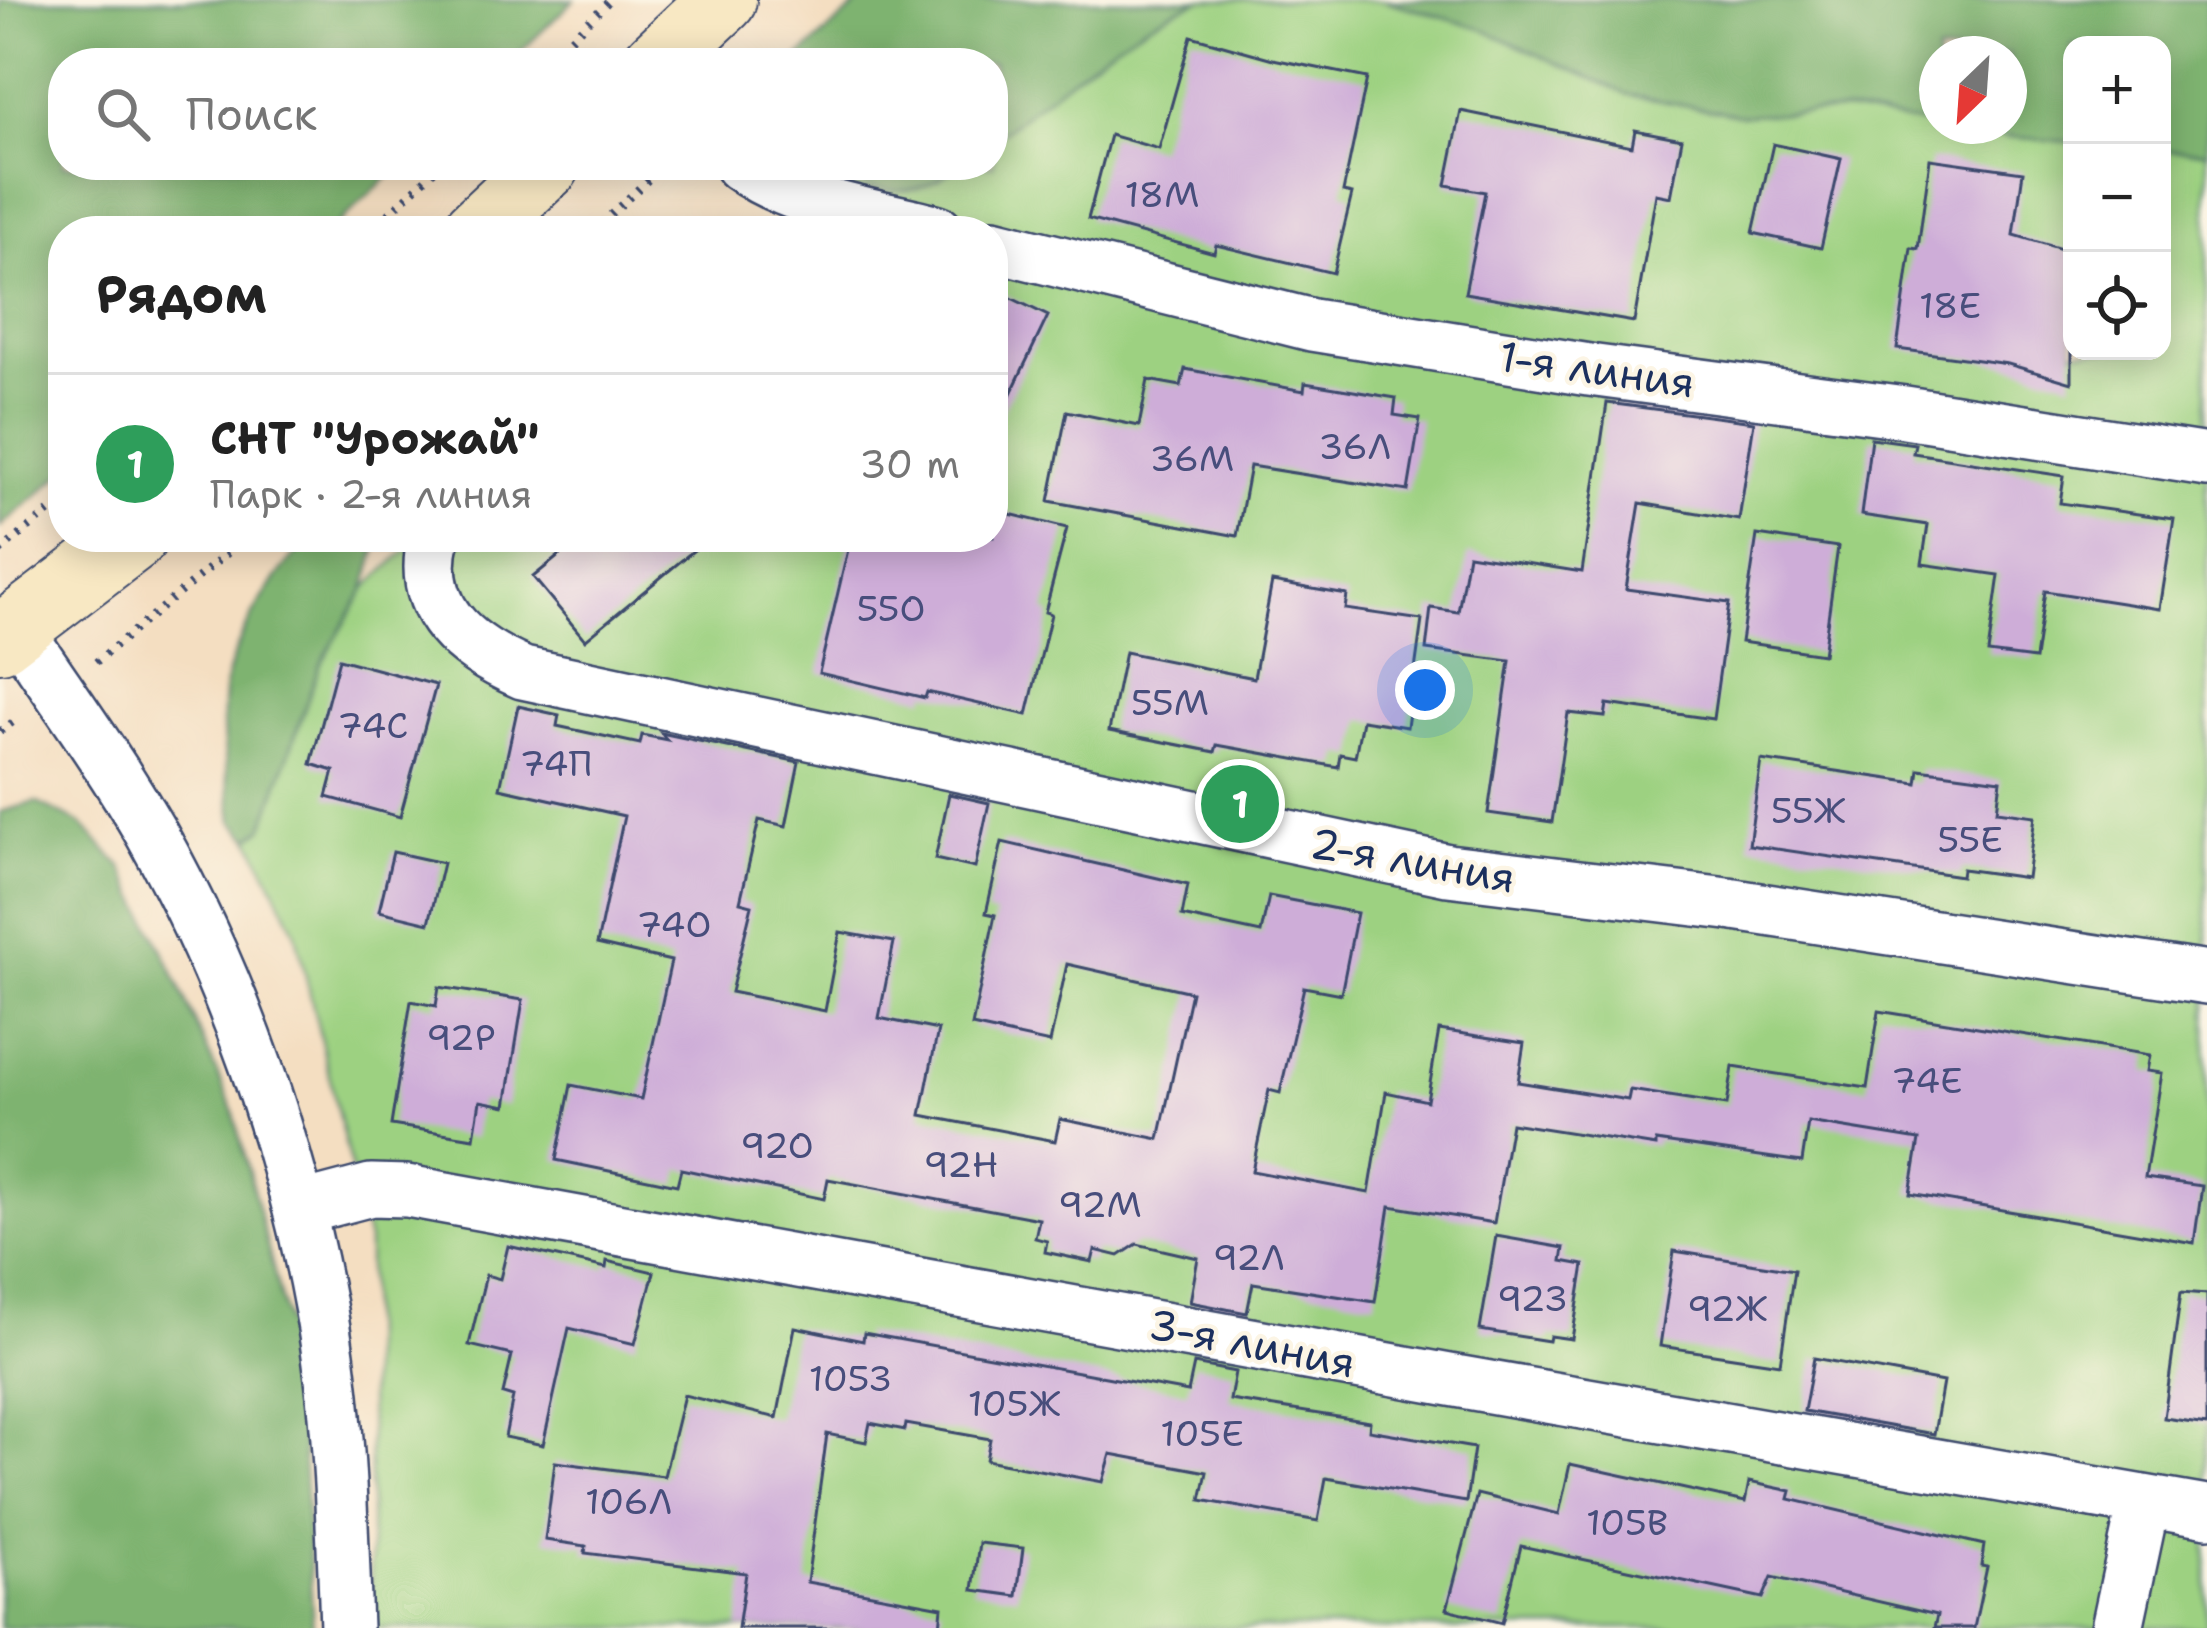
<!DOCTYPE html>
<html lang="ru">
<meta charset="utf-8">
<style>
body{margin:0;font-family:"Shantell Sans",sans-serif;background:#f6f6f6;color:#222}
.controls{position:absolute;right:36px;top:36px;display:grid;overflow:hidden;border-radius:24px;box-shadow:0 6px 30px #0003}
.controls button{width:108px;height:108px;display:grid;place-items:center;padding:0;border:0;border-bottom:3px solid #e0e0e0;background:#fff;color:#222;font:60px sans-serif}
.compass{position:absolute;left:1919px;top:36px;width:108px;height:108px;border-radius:50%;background:#fff;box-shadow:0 6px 30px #0003;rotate:205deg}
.you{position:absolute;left:1425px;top:690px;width:42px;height:42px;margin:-30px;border:9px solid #fff;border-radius:50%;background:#1a73e8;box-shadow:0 0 0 18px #1a73e833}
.badge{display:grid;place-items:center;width:78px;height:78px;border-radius:50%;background:#111827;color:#fff;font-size:39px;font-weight:700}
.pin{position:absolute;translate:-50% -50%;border:6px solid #fff;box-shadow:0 3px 12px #0006}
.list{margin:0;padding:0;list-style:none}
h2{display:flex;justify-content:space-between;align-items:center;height:156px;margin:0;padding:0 48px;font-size:51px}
h2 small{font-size:39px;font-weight:400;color:#767676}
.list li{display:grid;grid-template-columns:78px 1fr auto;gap:36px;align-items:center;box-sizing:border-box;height:180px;padding:0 48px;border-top:3px solid #e0e0e0}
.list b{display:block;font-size:45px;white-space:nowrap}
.list p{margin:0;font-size:39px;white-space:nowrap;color:#767676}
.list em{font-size:39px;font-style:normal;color:#767676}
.icon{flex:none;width:66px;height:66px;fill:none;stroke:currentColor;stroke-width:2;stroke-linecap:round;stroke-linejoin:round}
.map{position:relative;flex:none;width:2207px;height:1628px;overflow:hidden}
.search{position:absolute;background:#fff;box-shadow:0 6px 30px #0003;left:48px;top:48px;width:960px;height:132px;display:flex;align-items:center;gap:30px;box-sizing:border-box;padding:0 42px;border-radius:48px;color:#767676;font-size:45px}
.panel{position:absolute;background:#fff;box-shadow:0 6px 30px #0003;left:48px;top:216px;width:960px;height:336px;border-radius:48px}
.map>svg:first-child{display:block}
.green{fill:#9dd181;stroke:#5c8070;stroke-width:3}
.forest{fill:#7eb36f;stroke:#4c7166;stroke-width:3;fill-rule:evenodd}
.building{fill:#ceadd8}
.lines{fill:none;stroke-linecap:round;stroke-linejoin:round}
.minor-casing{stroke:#3c496d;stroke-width:56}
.secondary-casing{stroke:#3c496d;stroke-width:70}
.path{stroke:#3c496d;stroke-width:8;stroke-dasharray:3 9;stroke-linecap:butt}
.minor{stroke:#fff;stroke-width:51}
.secondary{stroke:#f8e8c3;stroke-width:66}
.labels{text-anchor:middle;stroke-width:9;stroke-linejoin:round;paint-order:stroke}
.number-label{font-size:36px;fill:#484e7c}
.street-label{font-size:42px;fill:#1b2f5e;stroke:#fcf5e5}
</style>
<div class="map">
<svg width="2207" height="1628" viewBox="0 0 2207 1628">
<rect width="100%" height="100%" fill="#fcf5e5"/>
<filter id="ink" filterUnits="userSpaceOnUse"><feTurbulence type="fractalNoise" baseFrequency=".00833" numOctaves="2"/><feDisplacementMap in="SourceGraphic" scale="24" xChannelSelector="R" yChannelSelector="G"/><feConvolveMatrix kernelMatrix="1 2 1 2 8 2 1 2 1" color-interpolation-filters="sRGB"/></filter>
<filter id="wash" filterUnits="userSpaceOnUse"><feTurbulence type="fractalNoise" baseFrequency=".004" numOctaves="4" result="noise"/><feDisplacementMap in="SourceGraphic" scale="48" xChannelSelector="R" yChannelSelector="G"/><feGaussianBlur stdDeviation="2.7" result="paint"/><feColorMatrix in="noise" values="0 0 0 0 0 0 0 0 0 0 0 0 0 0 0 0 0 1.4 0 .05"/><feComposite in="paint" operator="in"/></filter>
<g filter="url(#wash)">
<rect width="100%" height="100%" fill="#f4dec1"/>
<path class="green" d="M1201 0H1383L1479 28 1629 95 1741 115 1848 111 1987 135 2072 142V351H2162V149L2207 152V1628H371L368 1241 295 930 250 838 263 828 319 667 365 589 420 537H993V231H757L862 183 888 188 938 180 959 165H993V140C1058 90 1123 27 1201 0Z"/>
<path class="forest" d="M0 0H574L509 63H63V165H401L330 231H63V473L0 527Z
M863 0H1201C1123 27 1058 90 993 140V63H793Z
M1383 0H2207V152L2162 149V45H2072V142L1987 135 1848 111 1741 115 1629 95 1479 28ZM1937 54H2009V126H1937Z
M814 165H959C946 174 933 184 917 188 888 196 839 181 814 165Z
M312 537H380L365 589 319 667 263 828 250 838 233 821C228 778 216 713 228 672 243 623 276 572 312 537Z
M36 802 81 824 122 867 174 973 233 1110 298 1367 313 1628H0V812Z"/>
<g id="blocks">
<path class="building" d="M1191 36 1273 59 1367 78 1343 192 1352 194 1333 273 1216 245 1214 253 1088 219 1110 135 1159 149Z
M1461 111 1632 146 1635 130 1682 139 1671 197 1656 194 1634 322 1465 293 1485 192 1446 185Z
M1773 144 1841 159 1821 248 1753 233Z
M1930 159 2023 172 2014 235 2072 252V383L2008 364 1897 349 1911 248 1918 249Z
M993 289 1048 316 993 431Z
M1185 369 1304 391 1305 383 1396 398 1394 415 1420 419 1408 491 1250 466 1237 536 1049 501 1067 411 1139 426 1148 380 1181 386Z
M1607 403 1754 422 1739 520 1640 503 1626 589 1729 603 1713 719 1607 704 1605 717 1568 713 1552 822 1488 813 1510 661 1426 650 1431 608 1458 612 1468 554 1582 572Z
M1871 438 1915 444 1913 453 2064 476 2060 503 2174 519 2160 609 2045 591 2035 659 1988 653 1999 575 1922 564 1928 525 1861 515Z
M993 510 1067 528 1045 612 1051 614 1027 715 927 692 925 698 819 673 851 537H993Z
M1757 535 1838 547 1823 654 1741 642Z
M582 537H710L585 640 533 577Z
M1272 582 1347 595 1345 609 1422 620 1407 727 1362 720 1355 757 1340 754 1338 767 1217 745 1215 752 1109 731 1125 652 1254 678Z
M339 659 436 685 400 817 327 797 334 771 311 764Z
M518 706 559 715 557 726 640 744 642 735 667 740 661 733 799 762 786 826 759 820 740 902 752 905 731 992 825 1011 840 932 894 942 879 1018 938 1030 921 1115 1055 1141 1060 1119 1159 1139 1191 992 1067 964 1050 1043 972 1026 995 915 986 913 1002 842 1188 885 1182 916 1261 933 1269 896 1357 913 1341 994 1304 987 1280 1093 1269 1090 1252 1171 1369 1193 1386 1092 1427 1101 1439 1030 1524 1043 1518 1082 1628 1100 1630 1090 1727 1105 1733 1067 1867 1088 1879 1011 2150 1055 2147 1071 2162 1073 2145 1178 2202 1186 2194 1243 1910 1194 1919 1140 1808 1122 1802 1162 1656 1141V1146L1511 1123 1494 1223 1390 1206 1375 1302 1253 1283 1247 1313 1190 1302 1198 1258 1137 1244 1119 1256 1095 1250 1092 1262 1045 1252 1047 1241 1035 1238 1039 1219 828 1179 824 1199 681 1169 677 1185 556 1160 571 1085 641 1099 671 961 597 944 624 816 500 788Z
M1761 760 1917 783 1919 769 2001 780 1997 811 2035 816 2027 878 1962 869 1961 876 1749 845Z
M949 794 989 803 975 868 935 859Z
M393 852 443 863 429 923 379 911Z
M439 987 523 1000 506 1106 480 1101 474 1138 391 1125 411 1001 436 1006Z
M1496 1236 1564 1248 1562 1261 1584 1265 1572 1339 1550 1336 1549 1341 1480 1330Z
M508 1246 606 1268 607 1261 654 1272 635 1344 569 1328 543 1445 505 1437 513 1397 503 1394 512 1355 469 1345 486 1275 500 1279Z
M1674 1251 1794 1270 1780 1364 1660 1346Z
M2181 1292 2207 1294V1424L2164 1418Z
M795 1327 863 1341 864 1333 1188 1392 1194 1364 1235 1372 1230 1400 1370 1422 1369 1430 1474 1448 1466 1502 1326 1478 1318 1521 1201 1500 1207 1472 1111 1454 1103 1482 986 1460 990 1439 906 1424 905 1430 870 1423 866 1442 827 1434 807 1582 942 1607 940 1628H738L746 1573 585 1553 586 1546 545 1540 555 1462 664 1476 684 1395 777 1418Z
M1814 1358 1943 1382 1934 1434 1804 1411Z
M1570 1464 1745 1502 1749 1482 1791 1491 1789 1499 1984 1545 1981 1566 1987 1567 1974 1628H1934L1937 1615 1772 1577 1763 1598 1521 1546 1502 1623 1447 1609 1477 1494 1559 1514Z
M979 1543 1023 1548 1017 1596 973 1590Z"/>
</g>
</g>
<g filter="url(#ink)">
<use href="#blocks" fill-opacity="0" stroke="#3c496d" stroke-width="3"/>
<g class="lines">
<g class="minor-casing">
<path id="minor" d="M740 165C795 205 874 214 938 231
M993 245 1312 325 1589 370 1905 412 2207 460
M434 537C416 608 463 647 523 673L1448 870 1728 904 2207 978
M16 628C62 696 110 762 151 833 233 979 291 1146 321 1311 340 1415 342 1522 346 1628
M299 1209 371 1190 407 1191 1450 1380 2207 1512
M2117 1628 2144 1502"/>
</g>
<g class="secondary-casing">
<path id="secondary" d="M656 63 723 0
M476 231 547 165
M0 639 134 537"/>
</g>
<path class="path" d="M545 63 610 0
M371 231 440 165
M593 231 664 165
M0 551 63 501
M96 662 247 537
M0 731 16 720"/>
<use href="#minor" class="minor"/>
<use href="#secondary" class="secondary"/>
</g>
</g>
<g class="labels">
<g class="number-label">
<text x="1162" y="207">18М</text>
<text x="1950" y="318">18Е</text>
<text x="1355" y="459">36Л</text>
<text x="1192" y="471">36М</text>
<text x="891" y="621">55О</text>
<text x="1170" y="715">55М</text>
<text x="373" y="738">74С</text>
<text x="556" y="776">74П</text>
<text x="1808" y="823">55Ж</text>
<text x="1970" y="852">55Е</text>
<text x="674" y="937">74О</text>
<text x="461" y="1050">92Р</text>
<text x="1927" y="1093">74Е</text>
<text x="777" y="1158">92О</text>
<text x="961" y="1177">92Н</text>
<text x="1100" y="1217">92М</text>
<text x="1249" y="1270">92Л</text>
<text x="1532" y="1311">92З</text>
<text x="1727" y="1321">92Ж</text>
<text x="850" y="1391">105З</text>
<text x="1014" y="1416">105Ж</text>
<text x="1202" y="1446">105Е</text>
<text x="629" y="1514">106Л</text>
<text x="1627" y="1535">105В</text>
</g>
<g class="street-label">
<text transform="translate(1597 369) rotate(8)" y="15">1-я линия</text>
<text transform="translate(1413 860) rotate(10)" y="15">2-я линия</text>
<text transform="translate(1252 1343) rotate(11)" y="15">3-я линия</text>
</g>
</g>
</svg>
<div class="controls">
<button>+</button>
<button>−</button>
<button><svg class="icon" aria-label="locate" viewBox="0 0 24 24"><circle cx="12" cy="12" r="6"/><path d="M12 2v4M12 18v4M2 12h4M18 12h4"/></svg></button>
</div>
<svg class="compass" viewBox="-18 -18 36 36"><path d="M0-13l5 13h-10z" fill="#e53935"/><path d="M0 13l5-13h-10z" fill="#767676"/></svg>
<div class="you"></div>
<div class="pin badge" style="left:1240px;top:804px;background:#2e9e5b">1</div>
<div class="search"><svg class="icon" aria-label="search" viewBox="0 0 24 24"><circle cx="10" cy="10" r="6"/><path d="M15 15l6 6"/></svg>Поиск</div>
<section class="panel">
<h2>Рядом<small></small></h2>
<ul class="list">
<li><span class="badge" style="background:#2e9e5b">1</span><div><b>СНТ &quot;Урожай&quot;</b><p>Парк · 2-я линия</p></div><em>30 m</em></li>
</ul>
</section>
</div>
